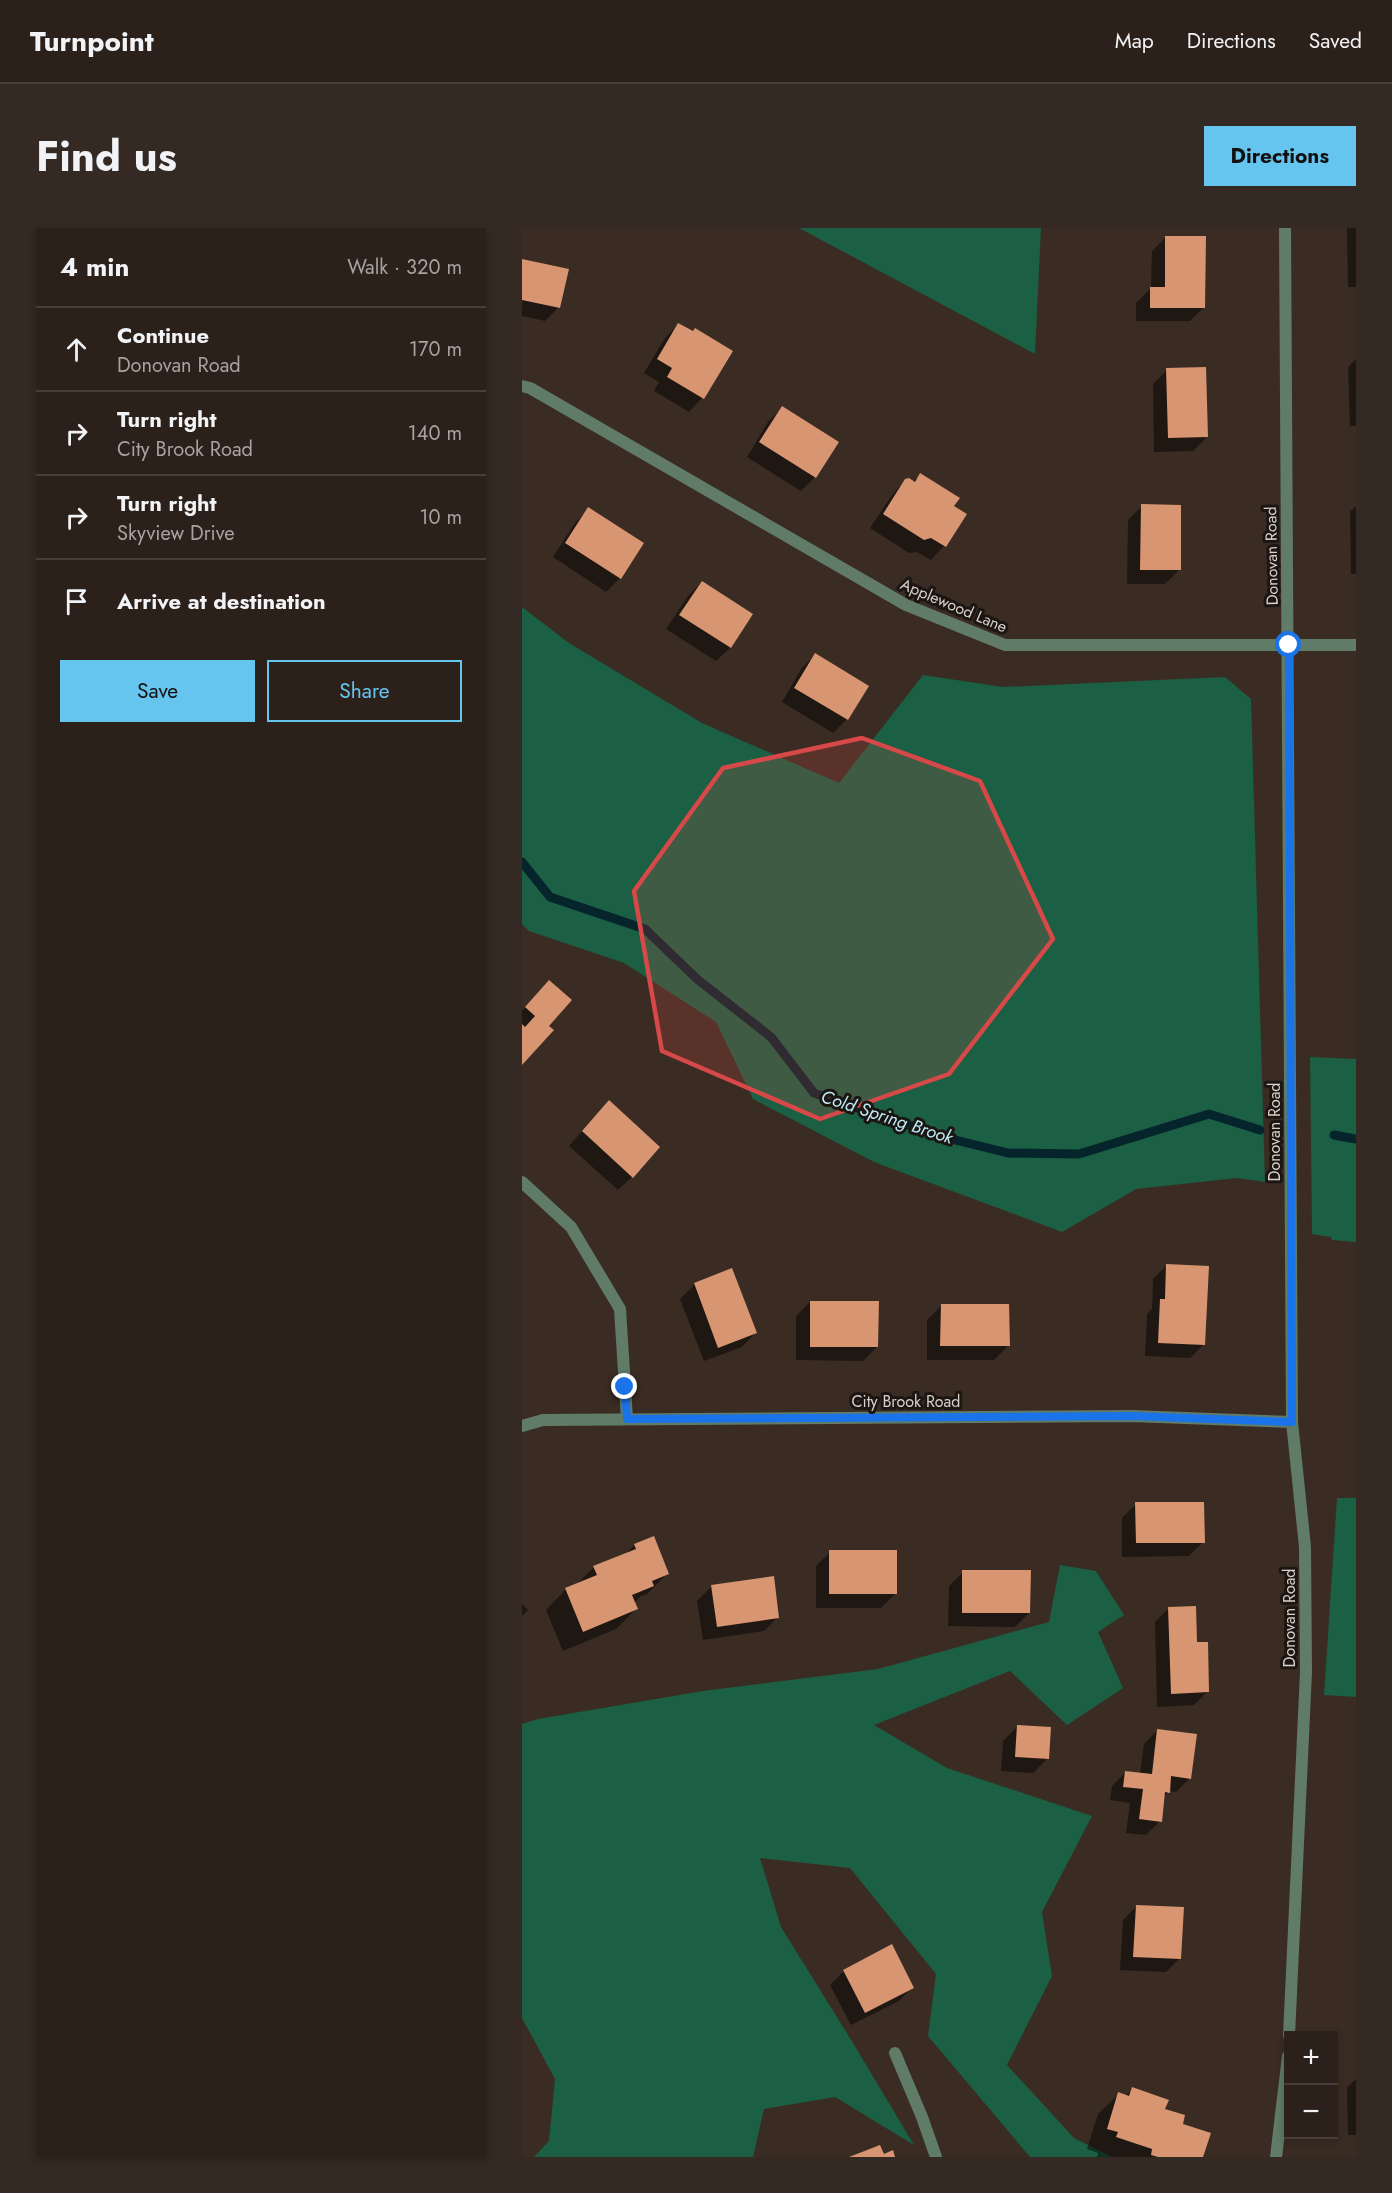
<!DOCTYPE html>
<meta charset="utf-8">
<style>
body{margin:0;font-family:Jost,sans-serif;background:#342923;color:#f1f3f6}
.controls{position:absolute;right:18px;bottom:18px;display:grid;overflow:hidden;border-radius:0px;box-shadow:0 3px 9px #0003}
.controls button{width:54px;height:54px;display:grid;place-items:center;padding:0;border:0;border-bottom:2px solid #483e39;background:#2c211a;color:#f1f3f6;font:30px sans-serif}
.stop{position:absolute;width:18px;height:18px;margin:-14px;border:4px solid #1a73e8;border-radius:50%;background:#fff}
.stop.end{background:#1a73e8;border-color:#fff;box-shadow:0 2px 6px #0008}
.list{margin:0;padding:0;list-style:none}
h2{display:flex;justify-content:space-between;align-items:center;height:78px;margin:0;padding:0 24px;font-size:26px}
h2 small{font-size:20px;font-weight:400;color:#a6a3a2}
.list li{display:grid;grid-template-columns:39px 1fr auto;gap:18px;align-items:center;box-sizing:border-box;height:84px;padding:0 24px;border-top:2px solid #483e39}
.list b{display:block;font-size:22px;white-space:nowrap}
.list p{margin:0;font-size:20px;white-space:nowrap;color:#a6a3a2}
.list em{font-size:20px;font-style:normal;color:#a6a3a2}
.actions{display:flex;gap:12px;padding:18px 24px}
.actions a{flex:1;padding:14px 0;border:2px solid #65c5ee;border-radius:0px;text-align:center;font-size:21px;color:#65c5ee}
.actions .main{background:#65c5ee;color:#111}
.icon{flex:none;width:33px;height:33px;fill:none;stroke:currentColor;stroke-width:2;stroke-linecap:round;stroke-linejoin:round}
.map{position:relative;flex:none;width:834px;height:1929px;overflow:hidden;border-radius:0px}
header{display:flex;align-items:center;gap:36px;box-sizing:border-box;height:84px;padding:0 30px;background:#2c211a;border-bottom:2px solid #483e39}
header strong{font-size:28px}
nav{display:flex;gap:33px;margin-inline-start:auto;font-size:21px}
.intro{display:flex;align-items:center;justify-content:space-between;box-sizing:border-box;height:144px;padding:0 36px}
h1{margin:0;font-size:42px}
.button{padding:15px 27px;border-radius:0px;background:#65c5ee;color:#111;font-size:21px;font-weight:700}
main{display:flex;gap:36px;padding:0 36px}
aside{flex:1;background:#2c211a;border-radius:0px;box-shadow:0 3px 9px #0003}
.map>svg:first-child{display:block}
.green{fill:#1b5f44}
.shadow{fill:#0007}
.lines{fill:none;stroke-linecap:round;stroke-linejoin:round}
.stream{stroke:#05242b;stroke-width:9}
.building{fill:#d89571}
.lane{stroke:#607b68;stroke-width:12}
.street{stroke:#607b68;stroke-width:12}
.route{stroke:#1a73e8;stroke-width:8}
.marked{fill:#d64948;fill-opacity:0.2;stroke:#d64948;stroke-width:4.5;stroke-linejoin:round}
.labels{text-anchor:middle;stroke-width:6;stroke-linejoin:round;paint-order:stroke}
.street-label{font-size:16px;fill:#d8cfc9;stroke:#1c1612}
.water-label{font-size:18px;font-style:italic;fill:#bdebf7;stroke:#1c1612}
</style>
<header>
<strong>Turnpoint</strong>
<nav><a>Map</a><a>Directions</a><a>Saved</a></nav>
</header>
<div class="intro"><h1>Find us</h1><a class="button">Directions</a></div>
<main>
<aside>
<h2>4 min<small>Walk · 320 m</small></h2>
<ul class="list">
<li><svg class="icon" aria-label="ahead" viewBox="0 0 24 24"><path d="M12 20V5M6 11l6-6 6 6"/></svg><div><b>Continue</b><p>Donovan Road</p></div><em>170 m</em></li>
<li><svg class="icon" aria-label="right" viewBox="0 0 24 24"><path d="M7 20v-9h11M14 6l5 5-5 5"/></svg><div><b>Turn right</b><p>City Brook Road</p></div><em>140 m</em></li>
<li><svg class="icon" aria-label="right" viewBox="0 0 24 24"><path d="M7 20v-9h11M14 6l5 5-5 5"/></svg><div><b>Turn right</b><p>Skyview Drive</p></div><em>10 m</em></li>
<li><svg class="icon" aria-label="arrive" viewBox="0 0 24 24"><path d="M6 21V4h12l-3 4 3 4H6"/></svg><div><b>Arrive at destination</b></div></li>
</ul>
<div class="actions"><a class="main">Save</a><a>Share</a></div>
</aside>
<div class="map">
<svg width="834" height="1929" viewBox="0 0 834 1929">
<rect width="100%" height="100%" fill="#3a2c23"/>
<path class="green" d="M277 0H519L513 126Z
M0 379 47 415 180 495 317 555 401 447 481 459 703 449 729 471 743 954 715 950 614 961 540 1004 352 934 231 871 194 794 102 735 7 703 0 696Z
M788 829 834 831V1014L810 1012 809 1009 790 1006Z
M815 1270H834V1469L802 1467Z
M538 1337 574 1343 602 1387 576 1404 601 1460 545 1497 488 1443 352 1497 425 1540 570 1588 520 1684 530 1748 485 1837 552 1910 590 1929H508L406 1808 414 1746 328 1640 238 1630 259 1699 331 1815 392 1917 313 1869 242 1881 231 1929H12L27 1913 33 1851 0 1790V1496L16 1491 181 1463 356 1441 527 1394Z"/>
<path class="shadow" d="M825 0H834V59H826Z
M644 9 682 79 668 93H614V75L629 60 630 23Z
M0 33 37 79 23 93 0 88Z
M157 96 180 170 167 184 132 163 137 154 122 145 143 110Z
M834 131V198H828L826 139Z
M645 142 685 209 671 223 632 224 631 156Z
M260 180 315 215 293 249 279 263 225 229 246 194Z
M398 247 430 279 442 286 422 318 409 332 395 324 387 325 348 300 370 267 384 252 391 254Z
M620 278 657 342 643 356H605L606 292Z
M834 278V346H829L828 283Z
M67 281 98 350 84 364 31 329 53 295Z
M180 354 229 387 208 420 194 433 144 401 166 368Z
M293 427 325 491 311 505 260 474 279 441Z
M13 768 25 798 0 835V783Z
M73 888 110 949 96 962 47 918Z
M645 1037 682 1116 668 1130 623 1128 625 1086 630 1081 631 1051Z
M210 1042 233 1105 220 1119 182 1133 158 1071 172 1057Z
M288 1074 355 1119 341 1133 274 1132V1088Z
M419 1078 486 1118 472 1132H405V1092Z
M614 1276 681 1314 667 1328 600 1329V1290Z
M113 1317 146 1345 125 1366 119 1368 112 1375 114 1381 94 1401 41 1423 24 1382 44 1361 54 1357 72 1339 103 1326Z
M308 1324 373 1366 359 1380H294V1338Z
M441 1344 507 1385 493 1399 426 1398 427 1358Z
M189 1359 256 1389 242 1403 181 1412 175 1373Z
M0 1376 6 1382 0 1388Z
M647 1380 686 1463 672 1477 635 1479 633 1394Z
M495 1499 525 1531 511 1545 479 1543 481 1513Z
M636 1502 668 1550 654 1564 647 1563 641 1569 638 1593 624 1607 604 1605 608 1575 588 1572 590 1558 604 1544 618 1546 622 1516Z
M615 1678 658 1730 644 1744 598 1742 601 1692Z
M322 1743 390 1759 377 1773 329 1797 308 1757Z
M834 1851V1907H826L825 1859Z
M610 1861 642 1882 659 1897 679 1929H575L576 1925 565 1921 576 1886 597 1866 604 1868Z"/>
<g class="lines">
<path class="stream" d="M0 634 28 669 123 701 175 751 249 809 292 865 425 910 486 925 557 926 687 886 738 902
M812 907 834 911"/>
</g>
<path class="building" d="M643 8H684L683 80H628V59H643Z
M0 31 47 41 38 80 0 72Z
M156 95 171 103 173 100 211 123 182 171 145 149 150 140 135 131Z
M684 139 686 209 646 210 644 140Z
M260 178 317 214 294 250 237 214Z
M398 245 438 270 432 278 445 286 424 319 409 310 402 312 361 286 383 251 387 250 393 254Z
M619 276 659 277V342H618Z
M66 279 122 315 99 351 43 315Z
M180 353 231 386 209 420 157 387Z
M293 425 347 458 326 492 272 460Z
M27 752 50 772 27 798 32 802 0 837V796L3 799 13 788 3 779Z
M87 872 138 919 111 950 60 903Z
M644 1036 687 1038 683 1117 636 1115 638 1071H643Z
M210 1040 235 1105 196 1120 172 1055Z
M288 1073H357L356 1119H288Z
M419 1076H487L488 1118H418Z
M613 1274H682L683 1315H614Z
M132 1308 147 1346 130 1353 132 1358 110 1367 116 1381 61 1404 43 1360 75 1347 71 1338 114 1321 112 1316Z
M307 1322H375V1366H307Z
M440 1342H509L508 1385H440Z
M252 1348 257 1390 195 1399 189 1357Z
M674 1378 675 1414H686L687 1464 649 1466 646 1379Z
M495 1497 529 1499 527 1531 493 1529Z
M635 1501 675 1506 669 1551 649 1548 648 1565 643 1564 640 1594 617 1591 621 1561 601 1559 603 1543 630 1546Z
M614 1677 662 1679 659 1731 611 1729Z
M370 1716 392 1760 343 1785 321 1742Z
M610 1859 647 1872 643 1881 663 1887 661 1896 689 1905 681 1929H636L629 1927 630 1921 594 1909 596 1904 585 1901 596 1864 607 1868Z
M358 1917 362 1926 371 1922 373 1929H327Z"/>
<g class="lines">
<path class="lane" d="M373 1825 400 1889 414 1929"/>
<path class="street" d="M763 0 770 1194 783 1319 784 1444 767 1808
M0 158 8 160 384 377 483 417H834
M0 954 49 999 98 1081 105 1191
M0 1198 21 1192 610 1188 770 1194
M754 1929 766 1828"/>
</g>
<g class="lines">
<path class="route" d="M103 1159 105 1191 610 1188 770 1194 767 417"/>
</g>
<path class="marked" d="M340 510 458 553 531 711 427 846 298 891 140 823 112 663 201 540Z"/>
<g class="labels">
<g class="street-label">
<text transform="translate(749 328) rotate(-91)" y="6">Donovan Road</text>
<text transform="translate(432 377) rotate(23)" y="6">Applewood Lane</text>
<text transform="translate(752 904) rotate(-90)" y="6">Donovan Road</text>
<text x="384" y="1179">City Brook Road</text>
<text transform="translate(767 1390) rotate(-90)" y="6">Donovan Road</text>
</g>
<g class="water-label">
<text transform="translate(365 889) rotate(18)" y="6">Cold Spring Brook</text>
</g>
</g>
</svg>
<div class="controls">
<button>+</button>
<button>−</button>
</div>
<div class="stop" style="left:767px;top:417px"></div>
<div class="stop end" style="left:103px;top:1159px"></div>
</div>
</main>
